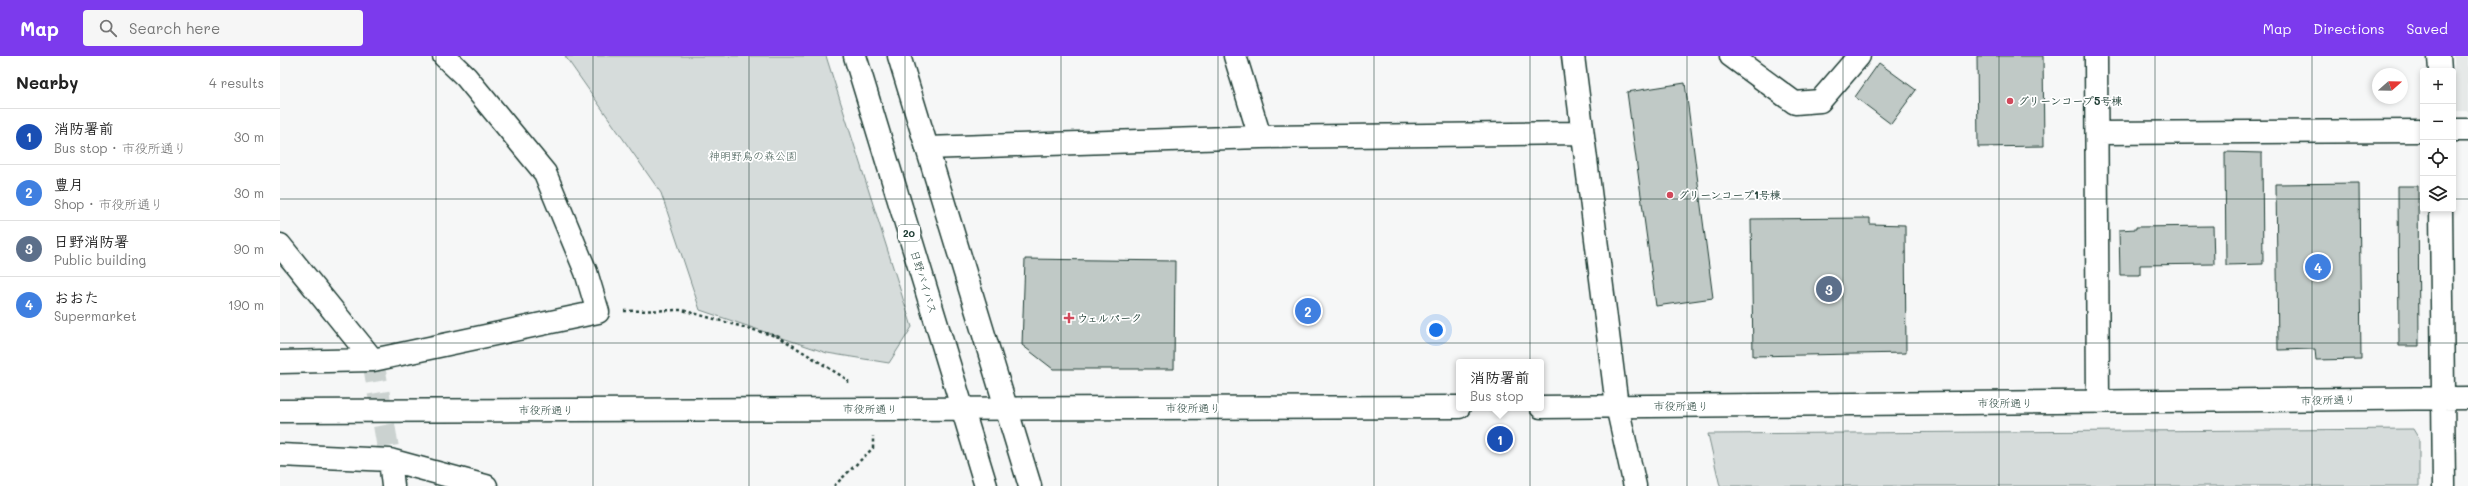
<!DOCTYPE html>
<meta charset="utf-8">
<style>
body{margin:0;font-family:Mali,"Klee One",sans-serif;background:#f6f6f6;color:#222}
.controls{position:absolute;right:12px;top:12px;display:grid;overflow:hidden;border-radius:4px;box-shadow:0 2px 6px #0003}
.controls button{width:36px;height:36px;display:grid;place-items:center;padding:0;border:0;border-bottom:1px solid #e0e0e0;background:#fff;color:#222;font:20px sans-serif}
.compass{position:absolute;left:2092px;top:12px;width:36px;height:36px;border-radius:50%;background:#fff;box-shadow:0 2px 6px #0003;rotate:70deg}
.you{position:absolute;left:1156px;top:274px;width:14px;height:14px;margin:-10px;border:3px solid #fff;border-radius:50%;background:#1a73e8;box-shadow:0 0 0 6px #1a73e833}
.badge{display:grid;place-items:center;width:26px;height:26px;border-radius:50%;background:#7c3aed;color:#fff;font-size:13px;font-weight:700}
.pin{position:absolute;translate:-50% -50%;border:2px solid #fff;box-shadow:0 1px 4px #0006}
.popup{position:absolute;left:1176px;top:303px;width:88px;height:52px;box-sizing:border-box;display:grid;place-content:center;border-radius:4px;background:#fff;filter:drop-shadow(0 1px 3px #0005);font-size:13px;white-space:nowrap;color:#767676}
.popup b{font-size:15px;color:#222}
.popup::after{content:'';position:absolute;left:50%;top:100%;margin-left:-8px;border:8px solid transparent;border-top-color:#fff}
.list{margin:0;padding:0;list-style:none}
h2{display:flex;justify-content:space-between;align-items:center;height:52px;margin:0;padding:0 16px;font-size:17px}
h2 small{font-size:13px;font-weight:400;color:#767676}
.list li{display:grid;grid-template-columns:26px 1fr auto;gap:12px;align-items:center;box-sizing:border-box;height:56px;padding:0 16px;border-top:1px solid #e0e0e0}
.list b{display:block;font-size:15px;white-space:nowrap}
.list p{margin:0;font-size:13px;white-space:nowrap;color:#767676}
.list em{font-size:13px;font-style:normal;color:#767676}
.icon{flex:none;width:22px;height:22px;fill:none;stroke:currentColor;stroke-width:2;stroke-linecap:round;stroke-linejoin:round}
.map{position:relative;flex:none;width:2188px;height:430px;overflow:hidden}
header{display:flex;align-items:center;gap:24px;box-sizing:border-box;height:56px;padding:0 20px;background:#7c3aed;color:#fff}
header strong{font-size:19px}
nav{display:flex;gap:22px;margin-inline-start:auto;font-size:14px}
.search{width:280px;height:36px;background:#f6f6f6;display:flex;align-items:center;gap:10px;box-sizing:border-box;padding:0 14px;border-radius:4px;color:#767676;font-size:15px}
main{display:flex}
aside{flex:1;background:#fff}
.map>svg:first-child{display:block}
.built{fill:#e6e9e8}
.green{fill:#d6dcdb;stroke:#7a8c88}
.building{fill:#c0c9c6;stroke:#1f3d34}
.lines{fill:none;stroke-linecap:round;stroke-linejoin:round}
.minor-tunnel{stroke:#cbd2d0;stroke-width:22;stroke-dasharray:22 11;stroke-linecap:butt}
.minor-casing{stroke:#1f3d34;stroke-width:25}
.highway-casing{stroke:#1f3d34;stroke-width:25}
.path{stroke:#1f3d34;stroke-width:2.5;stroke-dasharray:3 3;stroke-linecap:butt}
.minor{stroke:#fff;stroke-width:22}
.highway{stroke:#fff;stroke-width:22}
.grid{fill:none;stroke:#1f3d34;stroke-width:1;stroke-opacity:0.55}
.poi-dot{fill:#d1495b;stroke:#fff;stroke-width:1.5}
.labels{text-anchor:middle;stroke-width:3.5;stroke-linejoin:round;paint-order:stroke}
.shield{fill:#fff;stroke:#627771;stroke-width:1}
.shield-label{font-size:10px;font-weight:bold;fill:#1f3d34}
.poi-label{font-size:11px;font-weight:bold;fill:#1f3d34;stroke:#fff;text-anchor:start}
.park-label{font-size:11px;fill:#445d55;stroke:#fff}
.street-label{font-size:11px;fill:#1f3d34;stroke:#fff}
</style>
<header>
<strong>Map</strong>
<div class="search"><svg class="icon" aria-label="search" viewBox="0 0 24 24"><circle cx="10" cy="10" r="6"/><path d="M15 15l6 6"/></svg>Search here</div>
<nav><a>Map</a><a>Directions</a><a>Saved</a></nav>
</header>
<main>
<aside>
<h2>Nearby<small>4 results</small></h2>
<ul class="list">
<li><span class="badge" style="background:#1a4fb4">1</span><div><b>消防署前</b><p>Bus stop · 市役所通り</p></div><em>30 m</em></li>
<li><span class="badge" style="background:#3f7fe0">2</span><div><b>豊月</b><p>Shop · 市役所通り</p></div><em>30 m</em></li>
<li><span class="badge" style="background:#5c6f8a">3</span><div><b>日野消防署</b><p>Public building</p></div><em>90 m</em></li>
<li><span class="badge" style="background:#3f7fe0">4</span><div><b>おおた</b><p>Supermarket</p></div><em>190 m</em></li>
</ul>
</aside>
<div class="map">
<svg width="2188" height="430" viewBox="0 0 2188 430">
<rect width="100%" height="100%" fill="#f6f7f7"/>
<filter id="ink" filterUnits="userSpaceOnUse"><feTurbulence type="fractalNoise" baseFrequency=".025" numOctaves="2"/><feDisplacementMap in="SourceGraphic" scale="8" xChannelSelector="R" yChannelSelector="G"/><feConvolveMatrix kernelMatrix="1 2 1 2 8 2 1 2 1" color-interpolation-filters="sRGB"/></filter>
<g filter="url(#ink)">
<path class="built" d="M2174 0H2188V55H2174Z"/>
<path class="green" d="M285 0H546L632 271 609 307 547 297 420 254 381 137Z
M2133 373 2139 383V430H1440L1428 378Z"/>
<path class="building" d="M1697 0H1763L1764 90 1698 91Z
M1599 7 1636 34 1611 68 1575 41Z
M1405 27 1433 242 1376 250 1347 36Z
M1945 96 1982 97 1983 208 1946 209Z
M2079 127 2081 303 2036 304 2035 293 1998 294 1996 128Z
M2118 130H2138L2139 290H2119Z
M1590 162V168L1625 169 1626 297 1473 300 1471 163Z
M1933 170 1934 208 1860 209V219H1840L1839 174 1856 173V171Z
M745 203 895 205 894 313H773L742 289Z"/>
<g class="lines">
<path class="minor-tunnel" d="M93 304 110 404"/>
<g class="minor-casing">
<path id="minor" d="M955 0 980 81
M1293 0 1337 350 1355 430
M1451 0 1515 47 1540 45 1579 0
M1816 0 1818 346
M2159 0 2160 15
M2173 74H2188
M1817 77 2143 75
M647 92 980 81 1302 77
M2161 153 2164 430
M0 189 93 304
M0 306 93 304 318 256 306 216 265 117 186 21 164 0
M1261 351 2188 342
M0 355 1179 351
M0 399 110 404 113 430
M110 404 206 430"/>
</g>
<g class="highway-casing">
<path id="highway" d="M575 0 706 430
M619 0 750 430"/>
</g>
<path class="path" d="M344 255 402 254 499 281 568 324V327
M554 430 593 392V380"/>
<use href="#minor" class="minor"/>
<use href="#highway" class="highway"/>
</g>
</g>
<path class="grid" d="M156 0V430M313 0V430M469 0V430M625 0V430M781 0V430M938 0V430M1094 0V430M1250 0V430M1407 0V430M1563 0V430M1719 0V430M1875 0V430M2032 0V430M0 143H2143M2173 143H2188M0 287H2188"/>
<g class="poi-dot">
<circle cx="1730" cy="45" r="4"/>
<circle cx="1390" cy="139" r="4"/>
<path d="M787 256h4v4h4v4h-4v4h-4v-4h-4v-4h4z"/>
</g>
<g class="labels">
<rect class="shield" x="618" y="169" width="22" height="16" rx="3"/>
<g class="shield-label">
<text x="629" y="181">20</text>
</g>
<g class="poi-label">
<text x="1738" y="49">グリーンコープ5号棟</text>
<text x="1398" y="143">グリーンコープ1号棟</text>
<text x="797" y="266">ウェルパーク</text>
</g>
<g class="park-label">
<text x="473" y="104">神明野鳥の森公園</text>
</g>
<g class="street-label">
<text transform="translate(644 226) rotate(73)" y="4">日野バイパス</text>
<text transform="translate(2048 344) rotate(-1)" y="4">市役所通り</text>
<text x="1725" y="351">市役所通り</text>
<text x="1401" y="354">市役所通り</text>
<text x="913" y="356">市役所通り</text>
<text transform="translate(590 353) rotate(1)" y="4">市役所通り</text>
<text x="266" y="358">市役所通り</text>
</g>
</g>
</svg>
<div class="controls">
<button>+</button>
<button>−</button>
<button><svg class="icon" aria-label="locate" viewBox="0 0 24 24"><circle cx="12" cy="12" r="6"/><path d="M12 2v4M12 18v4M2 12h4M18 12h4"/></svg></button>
<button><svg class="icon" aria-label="layers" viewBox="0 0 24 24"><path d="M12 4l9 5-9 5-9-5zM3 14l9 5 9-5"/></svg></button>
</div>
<svg class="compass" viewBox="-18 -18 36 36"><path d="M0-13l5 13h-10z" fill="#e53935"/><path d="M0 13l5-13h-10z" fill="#767676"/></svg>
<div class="you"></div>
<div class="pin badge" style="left:1220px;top:383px;background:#1a4fb4">1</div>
<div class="popup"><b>消防署前</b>Bus stop</div>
<div class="pin badge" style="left:1028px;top:255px;background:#3f7fe0">2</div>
<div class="pin badge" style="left:1549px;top:233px;background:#5c6f8a">3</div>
<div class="pin badge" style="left:2038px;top:211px;background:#3f7fe0">4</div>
</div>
</main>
